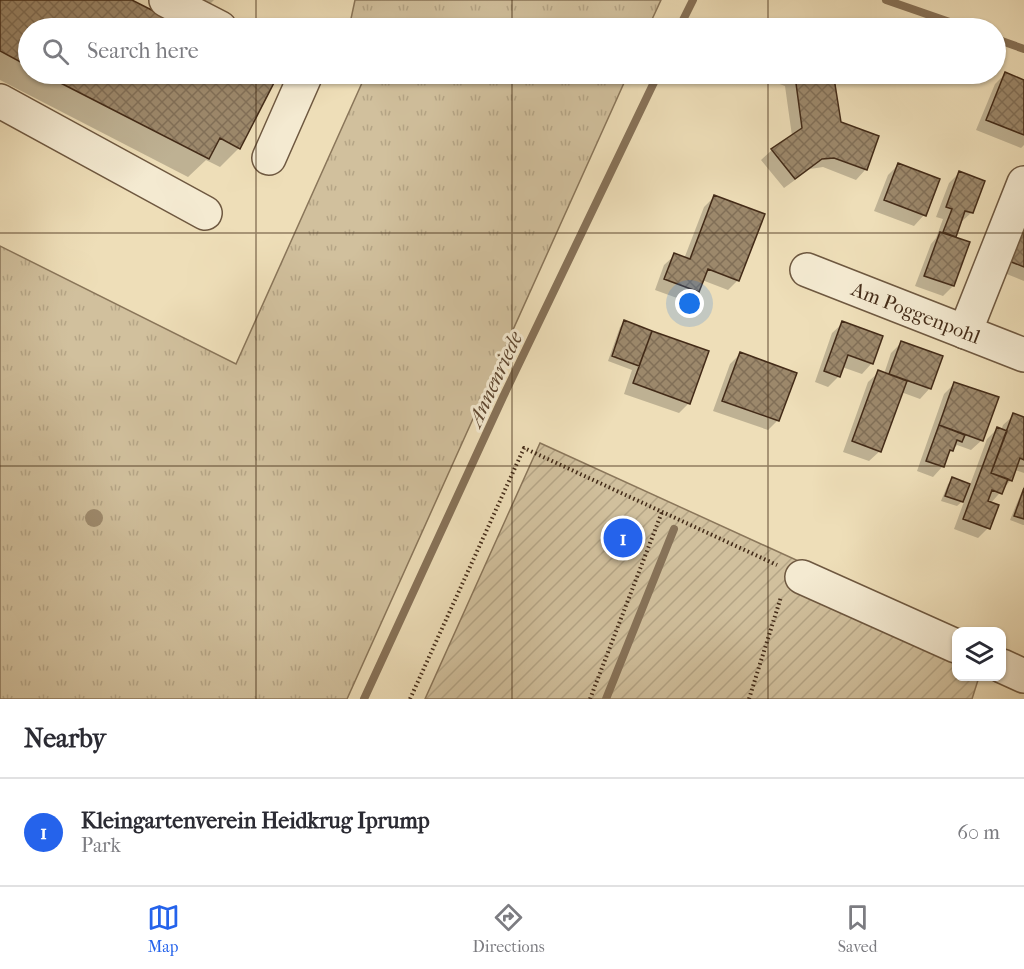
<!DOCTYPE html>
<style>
body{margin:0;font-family:"IM FELL French Canon",serif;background:#f2f2f3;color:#2b2b33}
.controls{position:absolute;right:18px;bottom:18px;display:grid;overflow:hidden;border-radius:12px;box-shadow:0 2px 4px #0004}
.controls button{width:54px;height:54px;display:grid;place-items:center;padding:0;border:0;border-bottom:2px solid #e1e1e2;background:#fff;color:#2b2b33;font:30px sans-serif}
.you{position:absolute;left:690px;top:304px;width:21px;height:21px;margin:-15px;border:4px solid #fff;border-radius:50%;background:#1a73e8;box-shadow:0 0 0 9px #1a73e833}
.badge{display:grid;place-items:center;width:39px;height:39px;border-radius:50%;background:#2563eb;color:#fff;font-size:20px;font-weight:700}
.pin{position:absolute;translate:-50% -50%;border:3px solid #fff;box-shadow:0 2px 6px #0006}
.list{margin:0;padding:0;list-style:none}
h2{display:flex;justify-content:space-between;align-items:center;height:78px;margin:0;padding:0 24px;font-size:26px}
h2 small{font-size:20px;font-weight:400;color:#7c7c81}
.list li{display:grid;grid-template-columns:39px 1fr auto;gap:18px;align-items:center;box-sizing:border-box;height:108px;padding:0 24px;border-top:2px solid #e1e1e2}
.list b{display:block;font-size:22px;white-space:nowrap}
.list p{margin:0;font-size:20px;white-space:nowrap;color:#7c7c81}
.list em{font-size:20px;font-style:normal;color:#7c7c81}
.icon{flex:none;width:33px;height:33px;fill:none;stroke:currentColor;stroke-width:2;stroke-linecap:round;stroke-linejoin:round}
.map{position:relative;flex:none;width:1024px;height:699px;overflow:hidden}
.search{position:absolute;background:#fff;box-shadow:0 2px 4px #0004;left:18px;right:18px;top:18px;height:66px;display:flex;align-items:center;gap:15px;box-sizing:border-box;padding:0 21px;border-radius:33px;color:#7c7c81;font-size:22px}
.sheet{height:186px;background:#fff}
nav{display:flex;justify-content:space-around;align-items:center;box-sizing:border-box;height:84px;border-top:2px solid #e1e1e2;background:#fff;font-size:16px;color:#7c7c81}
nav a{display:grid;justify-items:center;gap:3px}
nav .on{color:#2563eb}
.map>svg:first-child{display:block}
.grass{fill:url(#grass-tufts);stroke:#8a765a;stroke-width:1.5}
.garden{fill:url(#garden-furrows);stroke:#8a765a;stroke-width:1.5}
.shadow{fill:#0003}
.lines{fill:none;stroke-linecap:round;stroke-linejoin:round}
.stream{stroke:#877258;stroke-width:8}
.building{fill:url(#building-cross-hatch);stroke:#432b18;stroke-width:1.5}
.minor-casing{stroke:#6e5840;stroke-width:36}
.path{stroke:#432b18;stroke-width:4;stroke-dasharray:1.5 3;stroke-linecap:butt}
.minor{stroke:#f4ead1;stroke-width:33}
.tree{fill:#9f8c6f}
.grid{fill:none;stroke:#432b18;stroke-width:1.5;stroke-opacity:0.55}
.labels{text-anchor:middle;stroke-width:6;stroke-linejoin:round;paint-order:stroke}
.street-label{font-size:20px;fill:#432b18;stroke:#f4ead1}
.water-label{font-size:21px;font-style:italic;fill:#5f4832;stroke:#f4ead1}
</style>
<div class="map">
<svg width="1024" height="699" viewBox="0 0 1024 699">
<defs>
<pattern id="grass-tufts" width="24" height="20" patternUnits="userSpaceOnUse" patternTransform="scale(1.5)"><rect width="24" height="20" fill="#d1c09d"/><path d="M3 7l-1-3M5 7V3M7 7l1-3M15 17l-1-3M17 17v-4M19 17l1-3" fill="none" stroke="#b5a586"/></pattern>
<pattern id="garden-furrows" width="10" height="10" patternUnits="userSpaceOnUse" patternTransform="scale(1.5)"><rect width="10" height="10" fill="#d1c09d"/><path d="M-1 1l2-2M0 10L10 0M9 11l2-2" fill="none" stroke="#b5a586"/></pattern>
<pattern id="building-cross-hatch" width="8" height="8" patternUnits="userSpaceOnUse" patternTransform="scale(1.5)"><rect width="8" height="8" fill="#9c886b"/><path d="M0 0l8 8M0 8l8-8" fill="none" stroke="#816f57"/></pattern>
</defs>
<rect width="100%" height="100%" fill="#eedeb8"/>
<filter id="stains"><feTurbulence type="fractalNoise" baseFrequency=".00333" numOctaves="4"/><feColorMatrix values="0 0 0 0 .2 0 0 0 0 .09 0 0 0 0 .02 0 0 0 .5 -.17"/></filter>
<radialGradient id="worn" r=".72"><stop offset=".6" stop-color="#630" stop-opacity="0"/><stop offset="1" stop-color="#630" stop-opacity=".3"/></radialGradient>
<path class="grass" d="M355 0H661L648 28H349Z
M366 74H628L347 699H0V246L236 364Z"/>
<path class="garden" d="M540 443 956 633V676L979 677 972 699H425Z"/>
<path class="shadow" d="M0 0H129L184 28H28V74H271L276 76 239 148 220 167 206 160 188 177 0 80Z
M191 0H214L206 8Z
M777 74H818L819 82 840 123 866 169 856 180 823 167 810 169 784 188 761 160 772 150 792 136 785 86 774 82Z
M1005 74 1024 81V145L1021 148 976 130 995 84Z
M898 165 924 215 914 226 874 211 888 175Z
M959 173 983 182 971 213 960 223 954 238 953 286 943 296 915 286 931 244 936 238 943 219 936 217 949 183Z
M714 197 738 280 728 290 702 280 698 291 688 302 655 290 664 265 675 255 684 259 704 207Z
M1024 219V281L994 269Z
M625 322 707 352 689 403 679 413 624 394 632 370 608 361 620 327Z
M843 323 872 363 862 374 842 367 839 376 828 387 815 382 832 333Z
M901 343 930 388 920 399 901 392 880 451 869 461 843 452 868 382 879 372 884 374 891 353Z
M740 354 778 420 768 430 713 411 730 364Z
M955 383 982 440 971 450 957 445 947 455 943 466 933 477 917 471 944 394Z
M1014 415 1024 419V473L1015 470 1011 480 990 504 988 528 978 538 954 529 965 499 957 506 941 501 948 484 953 479 970 485 987 439 997 429 1001 431 1003 425Z
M1024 486V525H1023L1010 520Z"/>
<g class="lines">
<path class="stream" d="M886 0 967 28
M679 28 693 0
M996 39 1024 49
M364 699 503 397 658 74
M606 699 674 529"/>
</g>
<path class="building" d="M0 0H132L187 28H28V66L0 51Z
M1005 72 1024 80V135L986 120Z
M43 74H275L278 75 240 149 220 138 209 159Z
M788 74H820V80L834 78 841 122 879 136 867 170 834 158 822 159 795 179 771 149 802 128 795 76Z
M898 163 940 179 926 216 884 200Z
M959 171 985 181 973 213 965 211 956 237 943 232 952 209 946 207Z
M714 195 765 214 739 281 708 269 699 292 664 279 674 253 690 259Z
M1024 217V267L1004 259Z
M940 232 970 242 954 286 924 276Z
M624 320 652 331 639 366 612 356Z
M842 321 883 336 873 364 848 355 840 377 824 371Z
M652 331 709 351 690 404 633 383Z
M901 341 943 356 931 389 889 374Z
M740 352 797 373 779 421 722 401Z
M878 370 907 381 881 452 852 441Z
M954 382 999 397 983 441 939 425Z
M1013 413 1024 417V460L1020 458 1012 481 991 473Z
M939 425 965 435 962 442 957 440 953 451 950 450 944 467 926 461Z
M997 427 1007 431 991 473 1008 479 1002 494 992 490 988 501 999 505 990 529 963 519Z
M952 477 970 484 963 502 945 496Z
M1024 488V519L1014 516Z"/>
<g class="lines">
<g class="minor-casing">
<g id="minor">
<path d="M166 0 220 28"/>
<path d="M0 101 205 213"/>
<path d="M269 158 306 74"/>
<path id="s1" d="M807 270 1024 355"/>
<path d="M965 332 1024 183"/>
<path d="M802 577 956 646"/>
<path d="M1002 666 1024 676"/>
</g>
</g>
<path class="path" d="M410 699 524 448 777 565
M590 699 662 512
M749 699 781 597"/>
<use href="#minor" class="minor"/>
</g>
<circle class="tree" cx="94" cy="518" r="9"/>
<path class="grid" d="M256 0V28M512 0V28M768 0V28M256 74V699M512 74V699M768 74V699M0 233H1024M0 466H1024"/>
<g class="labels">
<g class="street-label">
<text dy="7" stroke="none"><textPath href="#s1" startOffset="117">Am Poggenpohl</textPath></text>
</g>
<g class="water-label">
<text transform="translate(495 379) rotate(-65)" y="7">Annenriede</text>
</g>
</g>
<rect width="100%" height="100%" filter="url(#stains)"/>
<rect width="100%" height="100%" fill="url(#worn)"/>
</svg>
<div class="controls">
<button><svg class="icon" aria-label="layers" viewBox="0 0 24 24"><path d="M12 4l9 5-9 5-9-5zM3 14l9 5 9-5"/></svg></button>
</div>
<div class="you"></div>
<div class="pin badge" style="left:623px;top:538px">1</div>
<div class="search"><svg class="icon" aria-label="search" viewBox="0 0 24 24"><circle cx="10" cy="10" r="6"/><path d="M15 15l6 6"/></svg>Search here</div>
</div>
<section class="sheet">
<h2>Nearby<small></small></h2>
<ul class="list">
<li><span class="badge">1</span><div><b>Kleingartenverein Heidkrug Iprump</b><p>Park</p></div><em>60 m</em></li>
</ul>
</section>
<nav>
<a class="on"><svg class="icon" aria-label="map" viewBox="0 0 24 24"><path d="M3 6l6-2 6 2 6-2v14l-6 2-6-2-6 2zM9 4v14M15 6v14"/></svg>Map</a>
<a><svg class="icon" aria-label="directions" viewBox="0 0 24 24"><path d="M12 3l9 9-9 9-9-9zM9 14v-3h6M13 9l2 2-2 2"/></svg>Directions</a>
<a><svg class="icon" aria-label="saved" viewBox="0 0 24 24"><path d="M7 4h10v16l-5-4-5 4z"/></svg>Saved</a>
</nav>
